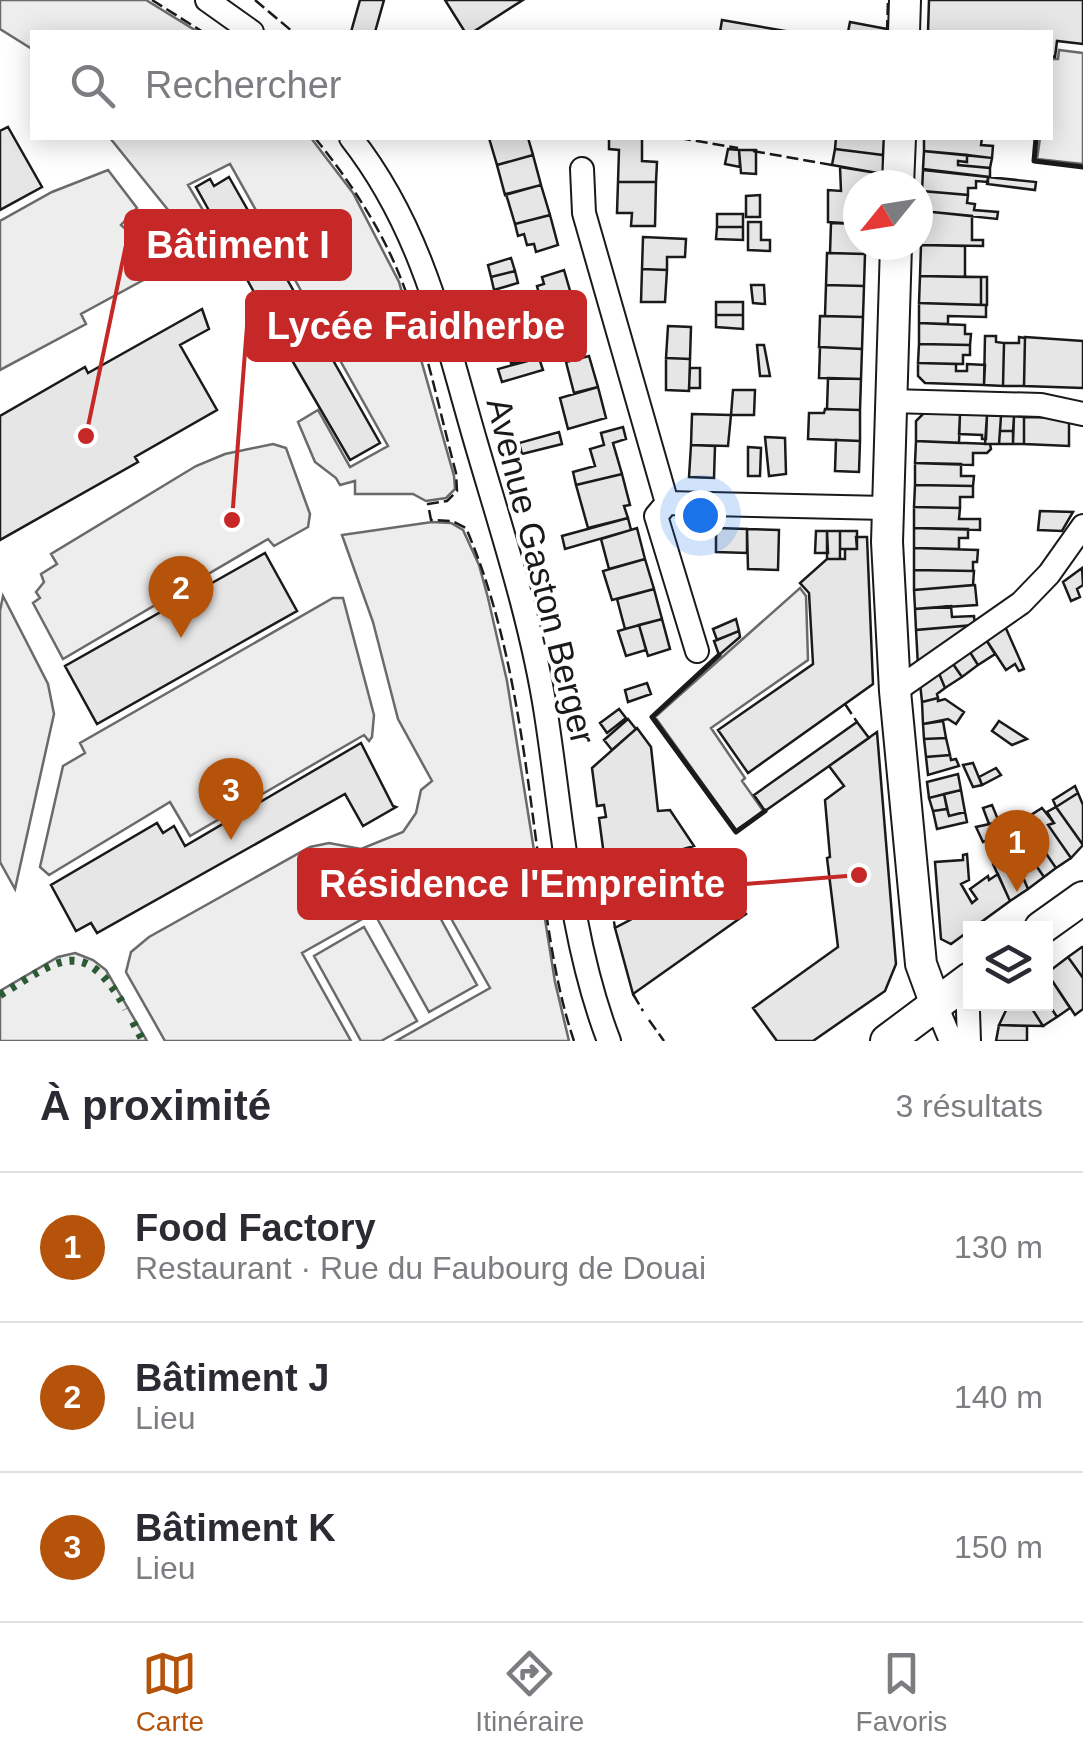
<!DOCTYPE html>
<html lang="fr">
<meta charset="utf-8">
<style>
body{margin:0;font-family:Helvetica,sans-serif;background:#f2f2f3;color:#2b2b33}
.controls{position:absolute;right:30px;bottom:30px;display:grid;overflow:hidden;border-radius:0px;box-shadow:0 5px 25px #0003}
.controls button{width:90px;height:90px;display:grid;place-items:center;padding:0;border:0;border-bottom:2px solid #e1e1e2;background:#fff;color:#2b2b33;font:50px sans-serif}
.compass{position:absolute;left:843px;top:170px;width:90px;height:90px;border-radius:50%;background:#fff;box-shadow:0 5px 25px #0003;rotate:240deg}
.you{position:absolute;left:700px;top:515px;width:35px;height:35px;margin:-25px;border:8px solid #fff;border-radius:50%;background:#1a73e8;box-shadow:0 0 0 15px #1a73e833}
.badge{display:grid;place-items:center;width:65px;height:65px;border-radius:50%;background:#b45309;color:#fff;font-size:32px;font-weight:700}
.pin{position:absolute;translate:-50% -82px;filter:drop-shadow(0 2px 5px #0008)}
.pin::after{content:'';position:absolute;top:52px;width:35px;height:30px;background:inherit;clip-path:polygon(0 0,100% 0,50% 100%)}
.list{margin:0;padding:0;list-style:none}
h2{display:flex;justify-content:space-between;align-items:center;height:130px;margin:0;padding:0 40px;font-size:42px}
h2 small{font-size:32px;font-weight:400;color:#7c7c81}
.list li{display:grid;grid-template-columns:65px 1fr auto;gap:30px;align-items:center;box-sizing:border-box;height:150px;padding:0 40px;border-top:2px solid #e1e1e2}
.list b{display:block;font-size:38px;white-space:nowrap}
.list p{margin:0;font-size:32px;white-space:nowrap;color:#7c7c81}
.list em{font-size:32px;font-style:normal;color:#7c7c81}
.icon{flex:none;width:55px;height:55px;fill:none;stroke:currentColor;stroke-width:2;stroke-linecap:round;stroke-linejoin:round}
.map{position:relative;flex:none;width:1083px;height:1041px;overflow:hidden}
.search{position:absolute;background:#fff;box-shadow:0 5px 25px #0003;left:30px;right:30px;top:30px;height:110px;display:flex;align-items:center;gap:25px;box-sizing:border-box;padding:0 35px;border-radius:0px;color:#7c7c81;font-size:38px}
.sheet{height:580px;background:#fff}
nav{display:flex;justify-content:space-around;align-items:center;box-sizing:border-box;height:140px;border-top:2px solid #e1e1e2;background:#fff;font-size:28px;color:#7c7c81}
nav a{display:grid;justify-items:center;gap:5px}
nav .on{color:#b45309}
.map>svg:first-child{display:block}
.built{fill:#ededed;stroke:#6a6a6a;stroke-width:2.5}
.building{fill:#e6e6e6;stroke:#1a1a1a;stroke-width:2.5}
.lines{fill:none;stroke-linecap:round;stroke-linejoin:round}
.minor-casing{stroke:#1a1a1a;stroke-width:26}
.tertiary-casing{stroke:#1a1a1a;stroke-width:34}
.secondary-casing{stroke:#1a1a1a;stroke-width:36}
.minor{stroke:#fff;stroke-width:22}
.tertiary{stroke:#fff;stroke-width:30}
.secondary{stroke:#fff;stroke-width:32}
.hedge{stroke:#2b5a34;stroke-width:8;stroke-dasharray:5 8;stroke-linecap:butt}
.fence{stroke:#1a1a1a;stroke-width:2.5;stroke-dasharray:12 5;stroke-linecap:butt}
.wall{stroke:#1a1a1a;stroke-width:5}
.labels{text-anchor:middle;stroke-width:8;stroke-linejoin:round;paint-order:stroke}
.street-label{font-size:35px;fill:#1a1a1a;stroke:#fff}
.leader{fill:none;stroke:#c62828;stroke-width:4}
.callout-dot{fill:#c62828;stroke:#fff;stroke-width:4}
.callout{fill:#c62828;stroke:#c62828;stroke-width:4}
.callout-label{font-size:38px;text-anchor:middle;font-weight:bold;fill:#fff}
</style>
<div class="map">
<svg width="1083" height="1041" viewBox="0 0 1083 1041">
<rect width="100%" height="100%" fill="#fff"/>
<path class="built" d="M0 0H146L198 32H32V49L0 29Z
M1059 50 1083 53V164L1037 159 1040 138H1050L1051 59H1058Z
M110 138H311L353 193 399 282 454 476 455 489 446 498 426 501 413 494H355V481L340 485 336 478 315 462 298 422 318 410 350 467 388 446 230 164 188 185 219 237 198 247Z
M108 170 137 208 121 225 156 257 158 272 81 314 86 324 0 370V221L52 192Z
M273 444 286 448 310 514 308 527 274 546 268 539 63 659 33 603 40 598 36 592 44 582 41 574 57 564 51 554 196 466 225 454Z
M432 522 451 523 463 530 479 565 488 598 507 681 555 982 569 1041H396L490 988 430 881 302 953 351 1041H165L126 972 131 952 149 937 310 847 329 843 361 849 403 832 416 813 421 790 432 781 398 719 373 622 342 535Z
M800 588 806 596 808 660 711 728 745 778 742 781 764 812 736 830 655 717Z
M3 596 48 684 54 714 15 889 0 862V611Z
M333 598H343L374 715 372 737 369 741 364 735 190 836 170 802 49 875 40 867 63 766 85 753 80 743Z
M426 892 477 985 429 1012 378 920Z
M364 927 417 1021 381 1041H361L314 956Z
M75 953 93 960 106 970 147 1041H0V991L58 957Z"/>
<path class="building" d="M360 0H384L375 32H351Z
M445 0H523L473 32H465Z
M929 0H1083V44L1057 41 1055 57 1050 56V32H928Z
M722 20 791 32H720Z
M850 22 887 29 886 32H848Z
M8 127 42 187 0 210V131Z
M489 138H528L533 155 497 165Z
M609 138H642V161L657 162 656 182H618L619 150 609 149Z
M836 138H884L883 155 835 149Z
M924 138H982L981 145 993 146 992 158 924 151Z
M728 149 739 150 740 167 725 164Z
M835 149 883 155V174L832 165Z
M739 150H756V174L741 173Z
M924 151 967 155V162L958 161V165L990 168V177L923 169Z
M533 155 541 185 505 195 497 165Z
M967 155 992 158 990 168 958 165V161L967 162Z
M840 167 877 173 876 185H858V224L828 222V190L841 191Z
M923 170 988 177V182L976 181V188H968V195L922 191Z
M229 177 380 443 350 460 289 355 284 358 250 298 255 294 196 187 210 179 214 186Z
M988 177 1036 182 1035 190 987 184Z
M618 182H656L655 226H631L632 213H617Z
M541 185 550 215 515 224 506 194Z
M922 191 968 195 967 203 975 204 974 210 998 212 997 219 922 211Z
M760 195V217H746V196Z
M922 211 972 216V240H983V246L921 245Z
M717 214H743V227H717Z
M550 215 558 245 536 252 534 244 527 245 524 234 518 236 515 224Z
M748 222H761V240H770V251L748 250Z
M831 223 858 224V245H865V254L830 253Z
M717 227H743V240L716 239Z
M643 237 686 239 685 257H667V270L642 269Z
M921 245 965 246V277L920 276Z
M827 253 865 254 864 286 826 285Z
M511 258 515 271 491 277 488 265Z
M642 269 667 270 665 302H641Z
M564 270 573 301 551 308 549 300 541 302 537 286 544 284 542 277Z
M515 271 518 283 494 290 491 277Z
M920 276 981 277V305L919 303Z
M981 277H987V305H981Z
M751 285H764L765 304 753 303Z
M826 285 864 286 863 317 825 316Z
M716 302H743V315H716Z
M919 303 986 305V317L948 316V324L919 323Z
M202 309 209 329 180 345 217 410 135 457 138 462 0 540V416L85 367 88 373Z
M716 315H743V329L716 327Z
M820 316 863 317 862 349 819 347Z
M919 323 965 325V334H971L970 345 919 344Z
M668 326 691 327 690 359 666 358Z
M985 336H996V342L1004 343 1003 386 984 385Z
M1019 337 1025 338 1024 386H1003L1004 343H1019Z
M1025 337 1083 341V388L1024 386Z
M537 344 541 357 511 363 509 354 514 350Z
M919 344 970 345V355H963V364L918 363Z
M757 345H764L770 376H760Z
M820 347 862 349 861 379 819 378Z
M589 356 598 387 574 393 566 362Z
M539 358 543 370 502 382 498 369Z
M666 358 690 359 689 391 666 390Z
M918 363 956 364V371H967V364L985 365 984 385 925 383 918 376Z
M690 368H700V388H689Z
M828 378 861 379 860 410 827 409Z
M598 387 606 418 568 429 560 398Z
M733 390H755L754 415H731Z
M825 409 860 410V441L808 439 809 413H824Z
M924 413 960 414 959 443 916 441V421Z
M692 414 731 415 728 446 691 445Z
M960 414 987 415 986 439H982V435L959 434Z
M987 415 1001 416 999 444H985Z
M1001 416H1014L1013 431H1000Z
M1014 416 1024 417V444H1013Z
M1024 417 1069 418V446L1024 444Z
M623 427 626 439 613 443 622 474 576 485 573 472 595 466 590 449 604 445 601 433Z
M1000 431H1013V444H999Z
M559 432 562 444 522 454 519 443Z
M765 437 785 438 786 474 769 476Z
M836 440 860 441 859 472 835 471Z
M916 441 990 444 991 449 987 453H973V465L915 463Z
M691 445 715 446 714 478 689 477Z
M748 447 761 448 760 476H748Z
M915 463 961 464V476H974L973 486 915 485Z
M622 474 630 505 624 506 628 518 588 528 576 485Z
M915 485 973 486V497H960V508L914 507Z
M914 507 960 508 959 519H980V530L914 528Z
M1040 511 1073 512 1062 531 1038 530Z
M628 518 631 530 565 549 562 536Z
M637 528 645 559 609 569 601 539Z
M716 528 747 529V553L716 552Z
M914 528 968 529V538H959V549L914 548Z
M747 529 779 530 778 570 748 569Z
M816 531H827L828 553H815Z
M827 531H840V559H827Z
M840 531H857V549H840Z
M856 537H867L873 684 748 773 718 730 813 664 809 593 800 583 827 559H845V549H857Z
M914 548 978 550 977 562H973V571L914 570Z
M265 553 297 611 97 724 65 666Z
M645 559 654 589 612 600 603 571Z
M1082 568 1083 585 1077 589 1080 597 1071 601 1063 582Z
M914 570 974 571 973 585 914 590Z
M975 585 977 605 915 609 914 590Z
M654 589 662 619 625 629 617 599Z
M951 606 952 617 974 616 975 625 916 630 915 609Z
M662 619 670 649 648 656 639 625Z
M736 619 739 631 717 640 713 629Z
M1004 624 1024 669 1019 671 1015 664 1006 670 985 638Z
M639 625 646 650 626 656 618 631Z
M975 625 918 666 916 630Z
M739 631 740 637 719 655 714 641Z
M985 638 995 654 978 665 968 649Z
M968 649 978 665 962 677 951 661Z
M951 661 962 677 945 688 938 671Z
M938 671 945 688 937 694 938 698 922 702 920 683Z
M647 683 651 694 628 702 625 690Z
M938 698V701L945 699 964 712 956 724 948 719 923 724 922 702Z
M619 709 626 718 607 733 600 723Z
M628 719 636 729 612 750 604 740Z
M943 721 946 738 924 739 923 724Z
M999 721 1027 739 1012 745 992 731Z
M857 722 869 738 765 811 754 795Z
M637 728 651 747 658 811 670 810 694 846 606 871 599 818 606 817 604 805 597 806 592 768Z
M877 732 896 964 885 991 813 1041H777L753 1008 838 947 827 858 830 857 825 800 844 786 829 766Z
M946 738 950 755 926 757 924 739Z
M361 743 393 806 396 807 363 826 345 794 97 933 91 923 76 931 51 885 157 823 163 833 174 826 185 846Z
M950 755 951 760 956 759 959 766 928 775 926 757Z
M973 763 982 785 973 787 963 765Z
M996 768 1001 775 982 785 979 777Z
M958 774 961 790 929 798 927 782Z
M1075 786 1078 793 1056 807 1053 800Z
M961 790 965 812 949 816 944 794Z
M1078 793 1083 805V845L1056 807Z
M944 794 947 809 933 811 929 798Z
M992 805 999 822 989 824 983 808Z
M1056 807 1083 845 1071 858 1048 825 1054 823 1047 812Z
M1042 808 1054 823 1048 825 1071 858 1056 868 1034 836 1025 842 1021 836 1009 844 1004 832Z
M947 809 949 816 965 812 967 822 937 829 933 811Z
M999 822 1028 889 1010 901 993 864 1000 860 998 854 1008 849 1006 845 998 849 992 837 983 842 976 827Z
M1021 836 1023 839 1019 841 1044 877 1028 889 1009 844Z
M1034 836 1056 868 1044 877 1019 841 1023 839 1025 842Z
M967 854 969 880 961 884 972 903 977 899 970 889 988 876 989 880 998 874 1010 901 951 944 941 939 935 862 963 860V855Z
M715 875 746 914 633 994 615 928Z
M1082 947H1083V978L1068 957Z
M1068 957 1083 978V1009L1075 1015 1047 973Z
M1047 973 1070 1008 1057 1017 1046 1000Z
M1046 1000 1057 1017 1043 1026 1029 1004H1046Z
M1009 1004H1029L1043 1026 999 1025Z
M999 1025 1027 1026V1041H996Z"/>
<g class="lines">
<g class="minor-casing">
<path id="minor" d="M207 0 252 32
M351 138C423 230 444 333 476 443 502 532 532 623 546 714 563 823 569 937 609 1041
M582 169 584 213 667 503 886 508
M890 401 1041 405 1083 414
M667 503 656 516 697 651
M895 691 1021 603 1049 574 1083 526
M967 982 969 1041
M936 1005 951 1041"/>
</g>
<g class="tertiary-casing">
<path id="tertiary" d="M904 32 905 0
M898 185 900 138
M896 245 887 542 895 691 921 964 936 1005"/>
</g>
<g class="secondary-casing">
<path id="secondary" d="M1041 928 1083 898
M887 1041 970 979"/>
</g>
<use href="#minor" class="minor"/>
<use href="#tertiary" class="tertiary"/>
<use href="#secondary" class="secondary"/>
<path class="hedge" d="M0 995C60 959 84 935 126 1009
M133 1022 143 1041"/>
<path class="fence" d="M152 0 203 32
M255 0 293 32
M887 32 888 0
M315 138C345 175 373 216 393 260 423 327 437 402 456 473L457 491 447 501 428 504 431 520 452 521 466 528C513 637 525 760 541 877 549 932 556 988 574 1041
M679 138 738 148
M753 151 832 165
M845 704 857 722
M606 871 615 928
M633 994 643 1011
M649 1020 664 1041"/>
<path class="wall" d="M1036 138 1034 161 1083 167
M719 655 652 717 736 832 765 811"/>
</g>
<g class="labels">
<g class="street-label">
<text transform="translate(541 571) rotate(76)" y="12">Avenue Gaston Berger</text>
</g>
</g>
<path class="leader" d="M86 436L126 245M232 520L247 326M859 875L745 884"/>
<g class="callout-dot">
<circle cx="86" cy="436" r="10"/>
<circle cx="232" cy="520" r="10"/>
<circle cx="859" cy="875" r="10"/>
</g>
<g class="callout">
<rect x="126" y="211" width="224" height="68" rx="10"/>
<rect x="247" y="292" width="338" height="68" rx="10"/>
<rect x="299" y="850" width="446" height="68" rx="10"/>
</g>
<g class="callout-label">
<text x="238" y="258">Bâtiment I</text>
<text x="416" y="339">Lycée Faidherbe</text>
<text x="522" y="897">Résidence l'Empreinte</text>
</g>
</svg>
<div class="controls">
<button><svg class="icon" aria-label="layers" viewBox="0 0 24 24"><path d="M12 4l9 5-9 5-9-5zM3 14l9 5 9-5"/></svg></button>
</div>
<svg class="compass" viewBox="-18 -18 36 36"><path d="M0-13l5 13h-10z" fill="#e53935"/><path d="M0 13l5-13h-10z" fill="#7c7c81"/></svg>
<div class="you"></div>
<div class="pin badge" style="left:1017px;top:892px">1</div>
<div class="pin badge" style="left:181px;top:638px">2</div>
<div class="pin badge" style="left:231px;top:840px">3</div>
<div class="search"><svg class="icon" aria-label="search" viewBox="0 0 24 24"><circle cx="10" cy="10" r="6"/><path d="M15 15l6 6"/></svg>Rechercher</div>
</div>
<section class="sheet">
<h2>À proximité<small>3 résultats</small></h2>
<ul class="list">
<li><span class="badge">1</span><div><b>Food Factory</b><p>Restaurant · Rue du Faubourg de Douai</p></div><em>130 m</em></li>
<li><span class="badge">2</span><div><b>Bâtiment J</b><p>Lieu</p></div><em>140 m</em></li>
<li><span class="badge">3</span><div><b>Bâtiment K</b><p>Lieu</p></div><em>150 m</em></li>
</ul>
</section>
<nav>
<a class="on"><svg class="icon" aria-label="map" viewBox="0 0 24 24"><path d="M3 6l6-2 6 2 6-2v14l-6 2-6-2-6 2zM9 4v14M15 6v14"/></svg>Carte</a>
<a><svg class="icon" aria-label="directions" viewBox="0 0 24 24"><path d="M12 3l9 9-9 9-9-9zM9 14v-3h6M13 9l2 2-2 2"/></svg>Itinéraire</a>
<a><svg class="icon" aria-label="saved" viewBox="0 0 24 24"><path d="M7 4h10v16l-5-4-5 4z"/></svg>Favoris</a>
</nav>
